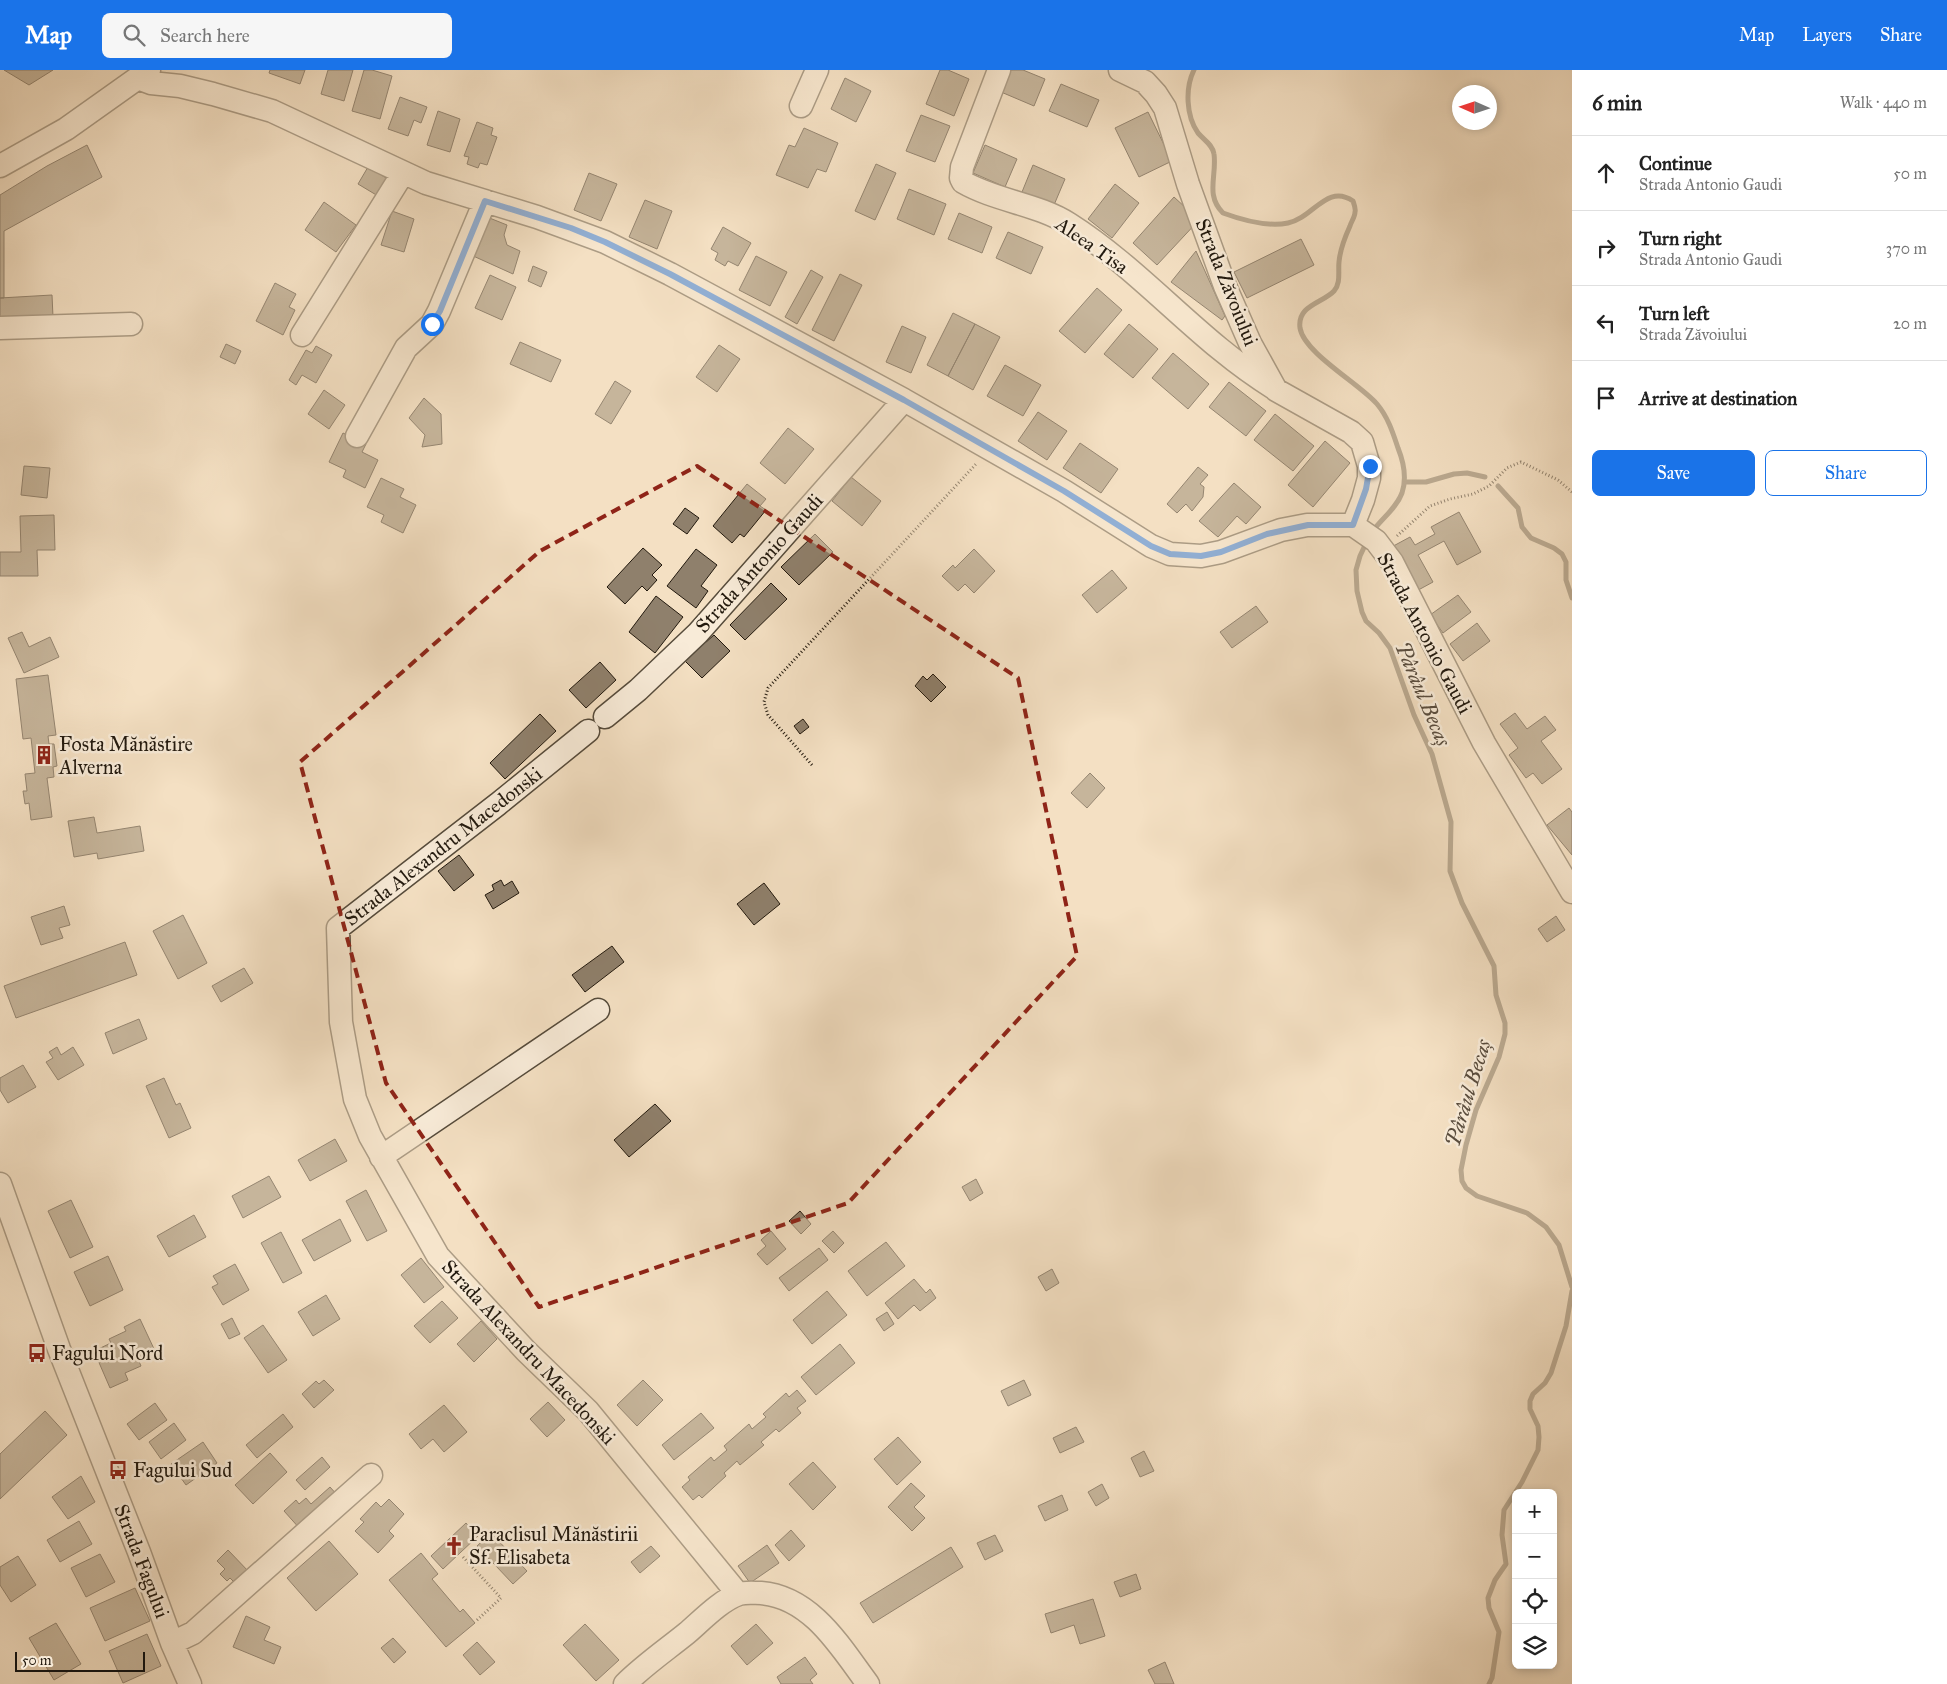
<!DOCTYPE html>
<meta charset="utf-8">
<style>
body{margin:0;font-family:"IM FELL Great Primer",serif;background:#f6f6f6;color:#222}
.controls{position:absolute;right:15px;bottom:15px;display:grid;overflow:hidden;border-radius:8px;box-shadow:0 2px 8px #0003}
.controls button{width:45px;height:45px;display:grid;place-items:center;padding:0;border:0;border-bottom:1px solid #e0e0e0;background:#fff;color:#222;font:25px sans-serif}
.compass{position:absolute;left:1452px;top:15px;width:45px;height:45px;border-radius:50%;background:#fff;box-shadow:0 2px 8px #0003;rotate:273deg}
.scale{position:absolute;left:15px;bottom:12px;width:130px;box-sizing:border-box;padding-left:5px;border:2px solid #22190e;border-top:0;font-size:14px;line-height:18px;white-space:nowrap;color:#22190e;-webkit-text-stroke:4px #f8ebd8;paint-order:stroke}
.stop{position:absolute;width:15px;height:15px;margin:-11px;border:4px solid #1a73e8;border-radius:50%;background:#fff}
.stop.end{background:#1a73e8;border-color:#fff;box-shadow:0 1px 5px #0008}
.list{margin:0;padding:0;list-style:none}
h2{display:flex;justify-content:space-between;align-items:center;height:65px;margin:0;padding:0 20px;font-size:21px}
h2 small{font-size:16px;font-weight:400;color:#767676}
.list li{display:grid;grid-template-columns:32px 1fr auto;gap:15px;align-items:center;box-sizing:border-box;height:75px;padding:0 20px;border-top:1px solid #e0e0e0}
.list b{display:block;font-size:19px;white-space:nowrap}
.list p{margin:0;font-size:16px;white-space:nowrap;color:#767676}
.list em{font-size:16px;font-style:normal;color:#767676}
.actions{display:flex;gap:10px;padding:15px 20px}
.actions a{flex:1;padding:11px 0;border:1px solid #1a73e8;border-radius:8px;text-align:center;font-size:18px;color:#1a73e8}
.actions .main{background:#1a73e8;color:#fff}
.icon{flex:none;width:28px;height:28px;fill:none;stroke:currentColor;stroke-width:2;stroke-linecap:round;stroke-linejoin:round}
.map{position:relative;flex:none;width:1572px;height:1614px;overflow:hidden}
header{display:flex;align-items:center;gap:30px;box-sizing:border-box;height:70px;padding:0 25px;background:#1a73e8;color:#fff}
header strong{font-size:24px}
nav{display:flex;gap:28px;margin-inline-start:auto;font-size:18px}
.search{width:350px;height:45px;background:#f6f6f6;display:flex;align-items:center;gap:12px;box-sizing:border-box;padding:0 18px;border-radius:8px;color:#767676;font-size:19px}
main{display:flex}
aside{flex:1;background:#fff}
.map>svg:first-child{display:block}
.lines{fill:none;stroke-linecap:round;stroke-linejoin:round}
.stream{stroke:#756855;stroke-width:5}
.building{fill:#8f806c;stroke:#22190e}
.minor-casing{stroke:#564b3b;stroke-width:25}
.path{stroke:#22190e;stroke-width:3;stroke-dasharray:1 2.5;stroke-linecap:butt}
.minor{stroke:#f8ebd8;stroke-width:22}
.route{stroke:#1a73e8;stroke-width:6}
.marked{fill:none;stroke:#8f2418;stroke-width:4;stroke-dasharray:10 6;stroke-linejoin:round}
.labels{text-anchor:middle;stroke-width:5;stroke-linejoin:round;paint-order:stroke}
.street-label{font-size:20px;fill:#22190e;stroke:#f8ebd8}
.poi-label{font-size:20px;fill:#22190e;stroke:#f8ebd8;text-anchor:start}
.water-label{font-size:21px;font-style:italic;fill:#5a4d3e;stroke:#f8ebd8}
</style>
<header>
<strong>Map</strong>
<div class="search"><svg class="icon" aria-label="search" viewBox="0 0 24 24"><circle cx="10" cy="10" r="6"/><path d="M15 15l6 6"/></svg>Search here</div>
<nav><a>Map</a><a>Layers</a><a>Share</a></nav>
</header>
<main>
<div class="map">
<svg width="1572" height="1614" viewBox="0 0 1572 1614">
<rect width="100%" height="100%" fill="#f4e0c3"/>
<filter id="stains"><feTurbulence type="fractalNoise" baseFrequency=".004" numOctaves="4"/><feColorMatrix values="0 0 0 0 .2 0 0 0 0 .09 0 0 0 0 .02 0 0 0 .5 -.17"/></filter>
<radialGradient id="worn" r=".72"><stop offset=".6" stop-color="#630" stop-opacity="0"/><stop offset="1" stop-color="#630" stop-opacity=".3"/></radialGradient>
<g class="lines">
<path class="stream" d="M1194 0C1185 18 1186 46 1198 63 1204 70 1213 75 1214 84 1217 106 1205 125 1223 143 1242 150 1268 157 1288 153 1313 148 1327 113 1353 131 1354 134 1356 139 1355 142 1355 147 1351 152 1350 156 1345 167 1340 180 1339 192 1338 202 1341 213 1334 221 1323 233 1297 235 1300 258 1304 283 1360 314 1377 334 1388 347 1393 363 1398 378 1404 393 1407 408 1402 423 1396 439 1382 448 1372 462
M1405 412H1426L1454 404 1467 403 1485 407
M1498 416 1518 438 1522 457 1531 468 1554 478 1562 484 1566 492V510L1572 528
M1367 471 1360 486 1356 500 1357 521 1362 542 1366 551 1379 563 1390 578 1414 645 1432 684 1451 752 1450 801 1462 833 1494 896 1496 925 1505 953V964L1499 987 1476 1040 1466 1075 1461 1100 1462 1111 1466 1118 1477 1126 1527 1143 1546 1157 1559 1175 1572 1217
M1489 1614 1492 1608 1499 1562 1489 1538 1488 1528 1495 1510 1506 1494 1502 1465 1504 1440 1522 1412 1538 1380 1539 1367 1538 1356 1530 1339V1331L1533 1324 1545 1313 1551 1303 1566 1256 1572 1221"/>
</g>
<path class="building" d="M4 0H53L29 15Z
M270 0H305L300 14 269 3Z
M328 0H353L344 31 321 24Z
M364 0H372L392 6 380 49 352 41Z
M940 0H948L969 9 954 46 926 34Z
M1011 0H1023L1045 9 1034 36 1001 22Z
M845 8 871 21 856 52 831 39Z
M1061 14 1099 30 1087 57 1049 41Z
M400 27 427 37 421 53 414 50 408 66 388 59Z
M438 41 460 49 450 82 427 75Z
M1148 42 1172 91 1139 107 1115 58Z
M921 45 950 56 935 92 906 81Z
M477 52 493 58 491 65 497 67 487 95 480 93 478 98 467 94 469 87 464 86Z
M804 58 838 73 826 102 817 99 808 118 776 105 789 75 795 77Z
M87 75 102 107 4 161V228H0V125L47 96Z
M985 75 1017 89 1005 117 973 103Z
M876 94 896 103 875 150 855 141Z
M1033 95 1065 109 1054 135 1022 122Z
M368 97 388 109 378 126 358 114Z
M589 103 617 114 601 151 574 140Z
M1115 114 1139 133 1112 168 1088 149Z
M909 119 946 134 934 165 897 149Z
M1174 127 1199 150 1157 195 1133 173Z
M645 130 672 141 657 179 629 167Z
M324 132 356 155 336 182 305 160Z
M392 141 414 149 404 182 381 175Z
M959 143 992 157 982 183 948 169Z
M487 147 507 155 504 165 507 175 520 181 513 204 471 185Z
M723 157 751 173 738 196 728 191 725 196 715 190 718 183 711 179Z
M1008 162 1043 177 1031 204 996 188Z
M1301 169 1314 195 1247 228 1234 202Z
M1196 181 1225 246 1222 250 1171 212Z
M756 186 787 202 770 236 739 220Z
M533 196 547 202 541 217 528 211Z
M811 200 823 207 797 254 785 247Z
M840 204 862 215 834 271 812 260Z
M490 205 516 217 502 250 475 238Z
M275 213 296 224 289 237 295 240 283 265 256 251Z
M1097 218 1122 240 1085 283 1059 261Z
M52 225 53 247 0 250V228Z
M953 243 975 254 948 306 927 295Z
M975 254 1000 267 973 320 948 306Z
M1129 254 1158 279 1133 308 1104 284Z
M902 256 926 267 911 303 886 292Z
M520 272 561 290 551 312 510 294Z
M226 274 241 281 235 294 220 287Z
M719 275 740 289 717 322 696 307Z
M316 276 332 285 316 313 302 305 296 315 289 310 306 280 312 283Z
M1173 283 1209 314 1188 339 1152 308Z
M1005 295 1041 315 1023 346 987 326Z
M615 311 631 321 611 354 595 344Z
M1229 312 1266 341 1246 366 1209 337Z
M324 320 345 335 329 359 308 344Z
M424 328 441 344 442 374 422 377 425 365 409 348Z
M1038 342 1067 361 1047 390 1018 371Z
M1275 344 1314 376 1293 401 1254 370Z
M788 358 814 379 785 414 760 393Z
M343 363 366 374 362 382 378 390 365 418 343 407 346 400 329 392Z
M1325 371 1350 393 1313 437 1288 415Z
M1080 373 1118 399 1101 423 1063 398Z
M24 396 50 398 47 428 21 425Z
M1198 397 1208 405 1200 414 1204 417 1203 427 1192 441 1186 434 1177 443 1167 434Z
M851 407 881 431 862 456 832 431Z
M381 408 404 419 400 427 416 435 403 463 381 452 384 445 367 437Z
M1234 413 1261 437 1246 454 1237 446 1218 467 1199 451Z
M747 414 766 429 760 436 766 440 744 467 740 464 732 473 713 456Z
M685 438 699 448 687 464 673 454Z
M1459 442 1481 482 1457 495 1444 471 1418 485 1433 512 1411 524 1386 480 1410 467 1415 475 1435 464 1431 457Z
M54 445 55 480H37L38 506H0V482H21L20 446Z
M815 464 833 482 799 515 781 497Z
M643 478 662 495 652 505 657 510 647 521 642 516 625 534 607 517Z
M696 479 717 495 701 516 708 521 696 538 667 516Z
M974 479 995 501 974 523 965 514 958 521 942 506 953 495 955 498Z
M1112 500 1127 518 1097 543 1082 525Z
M771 513 787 529 745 570 730 555Z
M1458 525 1471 542 1443 563 1430 545Z
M656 526 683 547 655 583 629 562Z
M1256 536 1268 552 1232 578 1220 562Z
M1477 553 1490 571 1463 591 1450 574Z
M22 562 29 577 50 567 59 587 24 603 8 568Z
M714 565 730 581 702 608 684 590 704 570 706 572Z
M600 592 616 610 586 638 569 620Z
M933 604 946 617 931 632 915 616 923 606 927 610Z
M48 605 56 665 48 666 49 674H54L57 696 53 697 54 707 47 708 52 747 31 750 29 733 25 734 23 721H27L25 704 35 703 31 668 23 669 16 609Z
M1515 643 1527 659 1545 646 1556 660 1541 671 1562 699 1542 714 1533 703 1526 708 1509 685 1518 678 1500 654Z
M540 644 556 661 505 709 490 693Z
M803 649 809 657 800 664 794 656Z
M1090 703 1105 718 1087 738 1071 723Z
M1569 738 1572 742V785L1547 755Z
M94 747 97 763 140 756 144 781 98 789 97 783 74 787 68 751Z
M459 785 474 805 454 821 438 801Z
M501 810 504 816 512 811 519 823 493 839 485 825 494 820 492 815Z
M764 813 780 834 754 855 737 834Z
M64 836 70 855 59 858 63 868 41 875 31 847Z
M183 845 207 893 178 909 153 861Z
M1556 846 1565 860 1547 872 1538 859Z
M125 872 137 905 16 948 4 916Z
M612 876 624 892 585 922 572 905Z
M244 898 253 913 221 932 212 916Z
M139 949 147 969 113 984 105 963Z
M57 977 61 985 73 977 84 995 58 1010 46 992 53 988 49 982Z
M23 995 36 1017 8 1033 0 1020V1008Z
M164 1008 176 1035 180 1033 191 1058 169 1068 146 1016Z
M655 1034 671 1051 629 1087 614 1070Z
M335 1069 347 1091 310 1111 298 1090Z
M269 1106 281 1127 243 1148 232 1126Z
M976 1109 983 1123 970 1131 962 1117Z
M366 1120 387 1161 367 1171 346 1131Z
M71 1130 93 1177 70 1188 48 1141Z
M800 1141 811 1154 801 1164 789 1151Z
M194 1145 206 1167 169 1187 157 1166Z
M340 1149 351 1171 314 1191 302 1170Z
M771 1161 786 1179 767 1195 757 1184 766 1176 761 1170Z
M833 1161 844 1173 834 1183 822 1171Z
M281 1162 302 1203 283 1213 261 1173Z
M886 1172 905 1196 867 1226 848 1201Z
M819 1178 828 1190 789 1221 779 1208Z
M108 1186 123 1220 90 1236 74 1202Z
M421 1188 444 1217 424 1233 401 1205Z
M235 1194 249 1220 223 1235 212 1217 218 1214 213 1206Z
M1052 1199 1059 1213 1046 1221 1038 1207Z
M914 1209 926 1223 930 1219 936 1228 920 1241 914 1235 898 1249 885 1233Z
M827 1221 847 1245 812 1274 793 1250Z
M326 1225 340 1249 313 1266 298 1242Z
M442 1231 458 1248 430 1273 414 1256Z
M887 1242 894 1254 884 1261 876 1249Z
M232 1248 240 1264 229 1269 221 1254Z
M140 1249 155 1281 138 1289 141 1296 125 1303 128 1310 110 1318 94 1281 111 1273 109 1269 126 1261 124 1257Z
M481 1251 497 1269 474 1292 457 1274Z
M263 1255 287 1290 268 1303 244 1268Z
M840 1274 855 1293 816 1325 801 1307Z
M324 1310 334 1320 314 1338 302 1324 316 1311 319 1314Z
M643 1310 663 1330 637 1356 617 1335Z
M1024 1310 1031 1325 1008 1336 1001 1321Z
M797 1320 806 1331 797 1338 801 1343 779 1362 776 1359 761 1372 764 1375 740 1395 737 1391 724 1403 726 1406 702 1428 699 1425 693 1430 682 1417 690 1410 688 1407 711 1387 714 1391 727 1380 724 1376 749 1354 752 1359 766 1347 763 1344 786 1323 789 1327Z
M548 1332 565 1350 547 1367 530 1349Z
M155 1333 167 1350 139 1370 127 1354Z
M444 1335 467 1362 444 1382 433 1369 421 1379 409 1364Z
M45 1341 67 1365 0 1429V1384Z
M701 1343 714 1358 674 1390 662 1375Z
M283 1344 293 1357 257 1388 246 1375Z
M174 1353 186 1370 161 1389 149 1372Z
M1076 1357 1084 1372 1060 1383 1053 1368Z
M898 1367 921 1392 897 1415 874 1389Z
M203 1372 217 1393 186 1415 171 1394Z
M1144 1381 1154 1401 1140 1407 1131 1388Z
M270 1383 287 1402 253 1434 235 1415Z
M322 1387 330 1397 305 1420 296 1410Z
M813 1392 836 1417 813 1440 789 1414Z
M81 1406 95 1432 68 1449 52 1427Z
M911 1413 925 1426 914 1437 925 1448 912 1461 888 1437Z
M1102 1414 1109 1428 1096 1436 1088 1422Z
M330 1417 339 1427 301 1460 284 1441 296 1430 299 1434 306 1428 311 1434Z
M1062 1425 1068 1440 1045 1451 1038 1436Z
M389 1429 404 1444 389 1461 394 1466 378 1483 355 1461 364 1452 360 1449 376 1432 381 1437Z
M79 1451 92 1474 60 1492 47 1470Z
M466 1453 478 1466 443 1499 431 1486Z
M791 1460 805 1476 789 1491 775 1475Z
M491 1463 527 1501 513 1514 477 1476Z
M995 1465 1003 1481 985 1490 977 1473Z
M329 1471 358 1504 316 1541 287 1508Z
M767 1475 779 1493 750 1513 738 1496Z
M651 1476 660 1486 640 1503 631 1492Z
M951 1477 963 1497 873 1553 860 1533Z
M228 1480 250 1503 237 1515 230 1508 227 1511 220 1504 225 1499 217 1491Z
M421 1483 438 1504 432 1509 460 1542 463 1539 475 1553 446 1577 389 1510Z
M100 1484 115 1512 86 1527 71 1498Z
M18 1486 36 1515 11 1532 0 1515V1497Z
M1136 1504 1141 1519 1120 1527 1114 1512Z
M135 1518 150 1551 105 1571 90 1538Z
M1093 1529 1105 1566 1080 1574 1074 1555 1051 1563 1045 1544Z
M246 1546 270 1557 264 1570 281 1577 274 1594 233 1577Z
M56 1553 81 1594 54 1610 29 1568Z
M585 1554 619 1590 596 1611 563 1575Z
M756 1554 773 1573 747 1595 731 1576Z
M147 1564 161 1596 123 1613 109 1581Z
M393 1568 406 1582 394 1593 381 1578Z
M477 1572 495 1592 480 1605 463 1585Z
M805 1587 817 1604 810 1610 813 1614H781L777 1607Z
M1165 1592 1174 1614H1155L1148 1600Z"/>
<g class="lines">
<g class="minor-casing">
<path id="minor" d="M999 0 962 97 961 108 963 112C996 131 1038 134 1069 154 1143 201 1199 272 1274 318
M1120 0 1145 12 1156 24 1165 38 1188 114 1225 216 1250 273 1276 320 1351 362 1362 372 1369 396V408L1363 430 1353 455
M140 7 143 10 151 13 180 16 213 24 272 41 426 113 537 147 605 172 670 204 904 330 1064 421 1151 476 1170 484 1201 486 1221 482 1281 460 1307 455H1353L1376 471 1392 492 1484 673 1572 822
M801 36 817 0
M0 96 66 59 149 0
M0 258 131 254
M302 265 403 103
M357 366 406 278 432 254 439 241 485 131
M605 647 638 620 698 563 904 330
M588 661 498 734 338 858 341 952 355 1029 370 1066 438 1186 526 1281 588 1341 738 1524
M381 1087 598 940
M0 1114 59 1279 139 1482 172 1573 190 1614
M172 1573 193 1563 371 1405
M625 1614C644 1595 666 1580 687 1563 701 1551 721 1530 739 1524 745 1522 754 1523 761 1523 812 1527 841 1578 868 1614"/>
</g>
<path class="path" d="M1397 466 1430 436 1450 429 1473 424 1489 416 1507 398 1521 392 1558 410 1572 422
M812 695 768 645 764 632 768 618 977 393
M463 1487 501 1528 476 1551"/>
<use href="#minor" class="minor"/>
</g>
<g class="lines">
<path class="route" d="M432 254 440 241 485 131 571 158 605 172 670 204 904 330 1064 421 1151 476 1170 484 1201 486 1221 482 1267 464 1308 455H1353L1366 419 1370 396"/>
</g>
<path d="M0 0H1572V1614H0ZM697 396 1018 608 1077 886 848 1133 539 1237 386 1013 300 692 540 481Z" fill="#f4e0c3" fill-opacity=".55" fill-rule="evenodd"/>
<path class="marked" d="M697 396 1018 608 1077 886 848 1133 539 1237 386 1013 300 692 540 481Z"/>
<defs>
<g id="building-bare" transform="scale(1.5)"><path d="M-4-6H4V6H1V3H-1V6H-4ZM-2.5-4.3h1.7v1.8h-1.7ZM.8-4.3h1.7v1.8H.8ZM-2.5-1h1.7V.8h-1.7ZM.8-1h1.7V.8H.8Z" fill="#8f2418" stroke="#f8ebd8" stroke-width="2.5" paint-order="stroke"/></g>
<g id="bus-bare" transform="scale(1.5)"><path d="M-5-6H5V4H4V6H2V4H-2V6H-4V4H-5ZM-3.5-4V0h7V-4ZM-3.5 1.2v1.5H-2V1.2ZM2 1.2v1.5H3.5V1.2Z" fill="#8f2418" stroke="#f8ebd8" stroke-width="2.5" paint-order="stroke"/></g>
<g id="church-bare" transform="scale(1.5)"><path d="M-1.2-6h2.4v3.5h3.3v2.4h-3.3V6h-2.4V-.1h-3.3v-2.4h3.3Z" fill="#8f2418" stroke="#f8ebd8" stroke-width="2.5" paint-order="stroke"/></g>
</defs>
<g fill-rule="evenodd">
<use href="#building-bare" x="44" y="685"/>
<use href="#bus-bare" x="37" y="1283"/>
<use href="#bus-bare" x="118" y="1400"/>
<use href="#church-bare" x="454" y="1476"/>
</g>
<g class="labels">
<g class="street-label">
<text transform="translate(1092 175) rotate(35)" y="7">Aleea Tisa</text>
<text transform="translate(1227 212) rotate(68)" y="7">Strada Zăvoiului</text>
<text transform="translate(759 493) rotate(-48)" y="7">Strada Antonio Gaudi</text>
<text transform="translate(1425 563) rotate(62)" y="7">Strada Antonio Gaudi</text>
<text transform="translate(443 776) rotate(-38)" y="7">Strada Alexandru Macedonski</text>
<text transform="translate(529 1282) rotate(47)" y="7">Strada Alexandru Macedonski</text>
<text transform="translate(142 1491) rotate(69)" y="7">Strada Fagului</text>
</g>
<g class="poi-label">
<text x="59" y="681">Fosta Mănăstire<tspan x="59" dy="23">Alverna</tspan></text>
<text x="52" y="1290">Fagului Nord</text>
<text x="133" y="1407">Fagului Sud</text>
<text x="469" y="1471">Paraclisul Mănăstirii<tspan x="469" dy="23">Sf. Elisabeta</tspan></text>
</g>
<g class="water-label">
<text transform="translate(1423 624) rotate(67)" y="7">Pârâul Becaș</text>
<text transform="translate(1468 1023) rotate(-73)" y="7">Pârâul Becaș</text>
</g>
</g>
<rect width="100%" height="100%" filter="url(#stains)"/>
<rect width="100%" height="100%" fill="url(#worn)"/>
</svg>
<div class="controls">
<button>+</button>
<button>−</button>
<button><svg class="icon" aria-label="locate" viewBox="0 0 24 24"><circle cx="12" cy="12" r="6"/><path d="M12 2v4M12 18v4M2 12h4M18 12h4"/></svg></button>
<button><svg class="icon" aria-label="layers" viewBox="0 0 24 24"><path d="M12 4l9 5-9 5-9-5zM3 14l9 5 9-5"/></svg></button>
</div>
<svg class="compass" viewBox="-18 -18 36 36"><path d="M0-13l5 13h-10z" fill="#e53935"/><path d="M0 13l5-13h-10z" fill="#767676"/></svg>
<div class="scale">50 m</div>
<div class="stop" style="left:432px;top:254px"></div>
<div class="stop end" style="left:1370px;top:396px"></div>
</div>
<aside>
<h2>6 min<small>Walk · 440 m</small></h2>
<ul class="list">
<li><svg class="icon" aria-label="ahead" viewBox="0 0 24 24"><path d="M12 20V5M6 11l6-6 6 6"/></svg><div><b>Continue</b><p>Strada Antonio Gaudi</p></div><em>50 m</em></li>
<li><svg class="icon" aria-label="right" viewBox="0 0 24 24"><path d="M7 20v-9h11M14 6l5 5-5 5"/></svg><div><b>Turn right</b><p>Strada Antonio Gaudi</p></div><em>370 m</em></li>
<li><svg class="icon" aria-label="left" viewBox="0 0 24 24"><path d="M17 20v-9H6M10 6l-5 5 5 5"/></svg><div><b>Turn left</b><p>Strada Zăvoiului</p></div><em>20 m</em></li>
<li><svg class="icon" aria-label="arrive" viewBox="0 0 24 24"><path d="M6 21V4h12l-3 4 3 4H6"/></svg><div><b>Arrive at destination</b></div></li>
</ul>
<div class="actions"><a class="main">Save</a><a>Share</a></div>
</aside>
</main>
